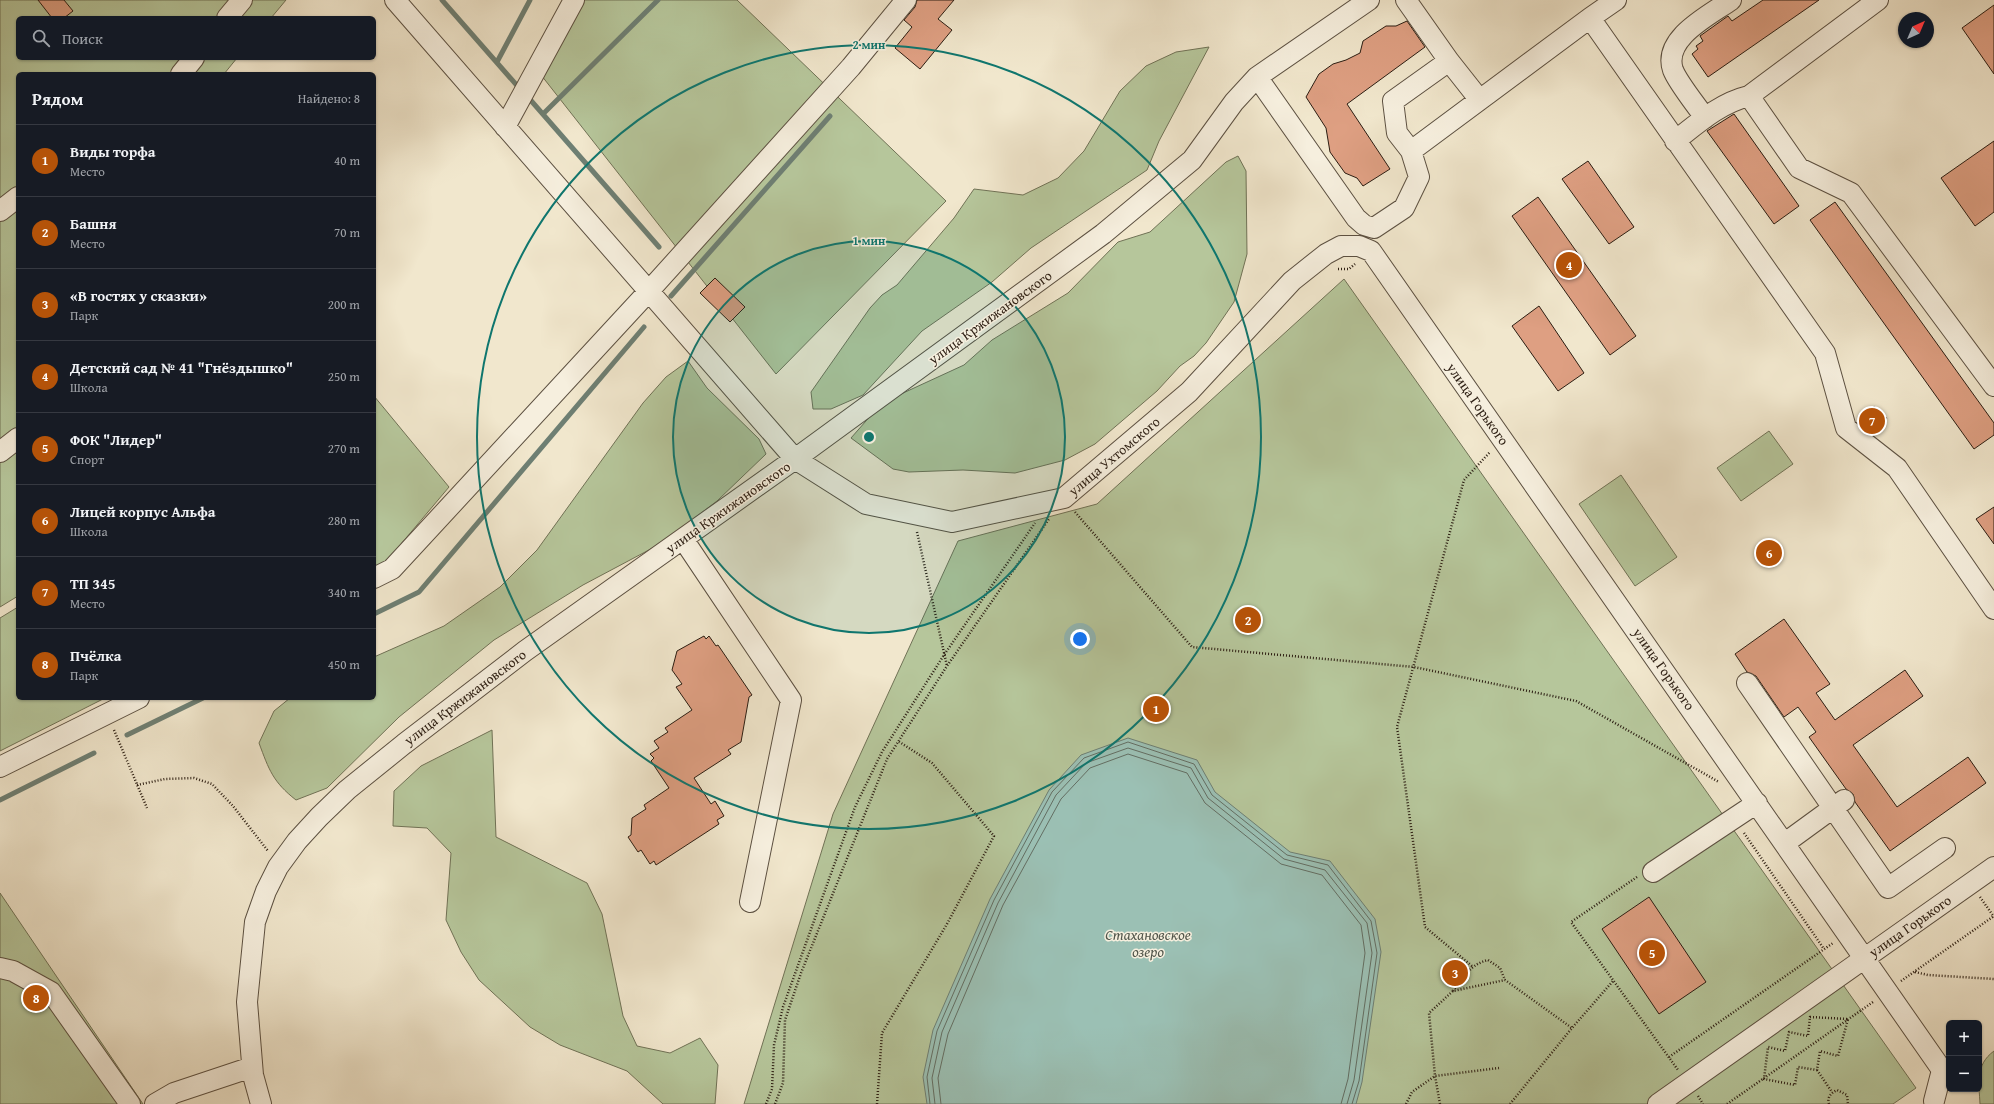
<!DOCTYPE html>
<html lang="ru">
<meta charset="utf-8">
<style>
body{margin:0;font-family:"Gentium Book Plus",serif;background:#20242c;color:#f1f3f6}
.controls{position:absolute;right:12px;bottom:12px;display:grid;overflow:hidden;border-radius:6px;box-shadow:0 1px 3px #0004}
.controls button{width:36px;height:36px;display:grid;place-items:center;padding:0;border:0;border-bottom:1px solid #363941;background:#171b24;color:#f1f3f6;font:20px sans-serif}
.compass{position:absolute;left:1898px;top:12px;width:36px;height:36px;border-radius:50%;background:#171b24;box-shadow:0 1px 3px #0004;rotate:44deg}
.you{position:absolute;left:1080px;top:639px;width:14px;height:14px;margin:-10px;border:3px solid #fff;border-radius:50%;background:#1a73e8;box-shadow:0 0 0 6px #1a73e833}
.badge{display:grid;place-items:center;width:26px;height:26px;border-radius:50%;background:#b45309;color:#fff;font-size:13px;font-weight:700}
.pin{position:absolute;translate:-50% -50%;border:2px solid #fff;box-shadow:0 1px 4px #0006}
.list{margin:0;padding:0;list-style:none}
h2{display:flex;justify-content:space-between;align-items:center;height:52px;margin:0;padding:0 16px;font-size:17px}
h2 small{font-size:13px;font-weight:400;color:#9ea1a6}
.list li{display:grid;grid-template-columns:26px 1fr auto;gap:12px;align-items:center;box-sizing:border-box;height:72px;padding:0 16px;border-top:1px solid #363941}
.list b{display:block;font-size:15px;white-space:nowrap}
.list p{margin:0;font-size:13px;white-space:nowrap;color:#9ea1a6}
.list em{font-size:13px;font-style:normal;color:#9ea1a6}
.icon{flex:none;width:22px;height:22px;fill:none;stroke:currentColor;stroke-width:2;stroke-linecap:round;stroke-linejoin:round}
.map{position:relative;flex:none;width:1994px;height:1104px;overflow:hidden}
.search{position:absolute;background:#171b24;box-shadow:0 1px 3px #0004;left:16px;top:16px;width:360px;height:44px;display:flex;align-items:center;gap:10px;box-sizing:border-box;padding:0 14px;border-radius:6px;color:#9ea1a6;font-size:15px}
.panel{position:absolute;background:#171b24;box-shadow:0 1px 3px #0004;left:16px;top:72px;width:360px;height:628px;border-radius:6px}
.map>svg:first-child{display:block}
.green{fill:#b6c69b;stroke:#707256}
.water{fill:#9bc0b4;stroke:#6e7f73}
.lines{fill:none;stroke-linecap:round;stroke-linejoin:round}
.shore{stroke:#636e63;stroke-width:1}
.stream{stroke:#6e7f73;stroke-width:5}
.building{fill:#de9f82;stroke:#2b1d12}
.minor-casing{stroke:#5c5041;stroke-width:22}
.path{stroke:#2b1d12;stroke-width:2.5;stroke-dasharray:1 2;stroke-linecap:butt}
.minor{stroke:#f6efde;stroke-width:20}
.ring{fill:none;stroke:#0f766e;stroke-width:2}
.labels{text-anchor:middle;stroke-width:3;stroke-linejoin:round;paint-order:stroke}
.street-label{font-size:14px;fill:#2b1d12;stroke:#f6efde}
.water-label{font-size:15px;font-style:italic;fill:#52564b;stroke:#f6efde}
.centre{fill:#0f766e;stroke:#f6efde;stroke-width:2}
.ring-label{font-size:12px;text-anchor:middle;font-weight:bold;fill:#0f766e;stroke:#f6efde;stroke-width:3;stroke-linejoin:round;paint-order:stroke}
</style>
<div class="map">
<svg width="1994" height="1104" viewBox="0 0 1994 1104">
<rect width="100%" height="100%" fill="#f1e7cd"/>
<filter id="stains"><feTurbulence type="fractalNoise" baseFrequency=".005" numOctaves="4"/><feColorMatrix values="0 0 0 0 .2 0 0 0 0 .09 0 0 0 0 .02 0 0 0 .5 -.17"/></filter>
<radialGradient id="worn" r=".72"><stop offset=".6" stop-color="#630" stop-opacity="0"/><stop offset="1" stop-color="#630" stop-opacity=".3"/></radialGradient>
<path class="green" d="M0 0H286L271 18H18V58H237L224 74H18V596L0 607Z
M568 0H737L946 201 776 374 534 66Z
M1209 47 1159 141 1147 170 1031 248 992 282 922 331 863 395 831 409H813L811 392 870 308 882 295 897 285 954 218 974 189 1023 195 1058 178 1084 151 1120 91 1146 66 1176 52Z
M1238 156 1246 171 1247 254 1234 302 1206 343 1194 356 1180 366 1157 391 1095 444 1065 460 1015 473 963 470 909 472 893 469 851 438 873 413 901 394 964 365 992 340 1068 293 1118 242 1150 232 1226 162Z
M1344 279 1916 1088 1893 1104H744L833 814 958 541 1097 504Z
M688 361 707 388 759 439 766 454 717 501 662 543 583 585 494 640 399 717 327 788 296 800C273 782 269 770 259 743L274 711 290 698H374V657L444 626 500 587 537 550 643 403 666 377Z
M374 396 449 487 385 563 374 568Z
M1769 431 1793 464 1741 501 1717 468Z
M1621 475 1677 557 1635 586 1579 504Z
M18 607V698H105L0 751V618Z
M492 730 496 837 587 883 602 914 623 1016 637 1046 670 1053 700 1038 718 1065 715 1104H663L627 1071 560 1045 530 1027 479 980 461 952 446 920 451 853 427 828 393 826 394 791 421 766Z
M0 893 143 1104H0Z
M1994 1051V1104H1980C1979 1083 1975 1065 1994 1051Z"/>
<path class="water" d="M1128 738 1197 760 1215 792 1290 852 1330 861 1375 919 1381 952 1362 1082 1356 1104H927L923 1077 933 1030 990 899 1049 790 1081 755Z"/>
<g class="lines">
<path class="shore" d="M930 1104 927 1077 937 1031 994 900 1052 792 1084 758 1128 742 1194 764 1212 795 1287 855 1328 865 1371 921 1377 953 1359 1081 1352 1104
M935 1104 932 1078 942 1032 998 903 1056 795 1086 763 1128 748 1191 768 1208 798 1284 859 1325 870 1367 923 1372 953 1354 1080 1347 1104
M941 1104 938 1078 948 1034 1003 905 1061 799 1090 768 1128 754 1187 773 1205 803 1281 864 1322 875 1361 925 1365 953 1348 1079 1341 1104"/>
<path class="stream" d="M442 0 520 89
M497 62 530 0
M527 96 659 247
M543 114 658 0
M671 296 830 116
M374 614 419 592 644 327
M127 735 203 698
M0 800 94 753"/>
</g>
<path class="building" d="M38 0H64L73 11 64 18H52Z
M917 0H954L938 19 952 30 920 69 895 48 912 27 904 20 915 7Z
M1763 0H1819L1708 77 1692 54 1698 49 1696 46 1703 41 1700 36 1728 16 1732 21Z
M1994 5V74L1962 28Z
M1407 21 1425 47 1347 104 1390 169 1363 186 1357 178 1345 173 1330 152 1326 128 1306 97 1319 74 1333 64 1346 60 1360 53 1363 41 1386 26H1396Z
M1734 114 1799 206 1774 224 1707 131Z
M1994 141V212L1975 226 1941 178Z
M1588 161 1634 227 1609 244 1562 179Z
M1538 197 1636 336 1610 355 1512 216Z
M1835 202 1994 423V435L1974 449 1810 220Z
M715 278 745 307 730 322 700 293Z
M1539 306 1584 373 1558 391 1512 326Z
M1874 406 1887 418 1873 434 1858 423Z
M1994 507V544L1976 519Z
M1784 619 1830 684 1816 693 1835 720 1905 670 1923 696 1853 745 1897 807 1968 757 1986 783 1890 851 1855 802 1853 794 1846 789 1809 737 1816 732 1798 707 1784 717 1756 676 1747 672 1735 654Z
M704 636 706 639 709 636 716 646 718 645 752 695 749 697 741 742 728 750 731 754 694 778 711 804 715 801 724 816 717 820 719 824 656 865 654 861 650 864 641 850 638 852 628 837 631 835 632 818 646 809 644 805 669 788 651 761 654 758 650 754 659 748 654 741 668 732 665 728 692 710 676 687 682 684 672 670 677 651Z
M1649 897 1706 982 1659 1014 1602 929Z"/>
<g class="lines">
<g class="minor-casing">
<path id="minor" d="M395 0 795 459 866 504 952 522 1064 498 1189 392 1292 281 1326 254 1341 246H1359L1371 251 1942 1070 1934 1101
M1406 0 1449 61 1393 101 1397 133 1411 151
M1878 0 1749 96 1799 168 1851 193 1994 386
M227 18 242 0
M1590 18 1616 0
M1449 61 1479 99
M181 74 194 58
M1257 77 1356 218 1364 225 1374 228 1404 208 1419 177 1411 151 1590 18 1825 353 1846 428 1897 468 1994 609
M1705 118C1697 106 1678 83 1673 70 1662 38 1710 15 1731 0
M505 127 574 0
M1675 141C1698 123 1720 103 1749 96
M0 211 18 197
M0 452 18 438
M683 539 791 700 750 902
M374 578 392 569 648 292 851 67 906 0
M1747 683 1888 888 1945 848
M0 767 139 698
M1785 843 1844 800
M1653 872 1757 803
M0 968 13 971 51 992 130 1104
M155 1104 174 1093 252 1067
M261 1104 253 1075 247 1002 255 922 266 891 278 867 297 841 319 817 347 790 404 744 525 651 795 459 1103 234 1192 160 1234 102 1257 77 1369 0
M1658 1104 1994 867"/>
</g>
<path class="path" d="M1338 269H1349L1355 264
M1075 512 1192 647 1414 667 1576 701 1719 782
M917 532 947 666
M114 730 147 808
M137 785 165 779 194 778 212 784 233 806 268 851
M1744 833 1824 949
M1637 877 1571 922 1678 1070
M1980 897 1994 917
M1472 966 1425 927 1397 727 1464 480 1490 452
M1915 972 1928 975 1994 979
M1901 981 1994 916
M1453 991C1463 977 1471 964 1488 960L1500 968 1505 980
M1810 1017 1848 1019 1838 1056 1820 1051 1817 1070 1798 1067 1795 1085 1764 1079 1768 1047 1785 1051 1789 1032 1808 1036Z
M1669 1057 1833 943
M1817 1070 1832 1092
M1698 1096 1703 1104
M766 1104 772 1089 774 1045 783 1007 855 807 882 752 944 655 1035 523
M775 1104 783 1083 785 1020 801 973 887 759 947 666 1049 519
M877 1104 882 1033 947 924 994 836 932 763 898 741
M1406 1104 1412 1092 1435 1076 1499 1068
M1440 1104 1435 1076 1429 1013 1453 991 1505 980 1572 1028
M1510 1104 1572 1028 1613 981
M1727 1104 1873 1002
M1829 1104C1827 1097 1831 1093 1837 1090L1847 1095 1848 1104"/>
<use href="#minor" class="minor"/>
</g>
<circle cx="869" cy="437" r="196" fill="#0f766e" fill-opacity=".12"/>
<g class="ring">
<circle cx="869" cy="437" r="196"/>
<circle cx="869" cy="437" r="392"/>
</g>
<g class="labels">
<g class="street-label">
<text transform="translate(990 317) rotate(-36)" y="5">улица Кржижановского</text>
<text transform="translate(1478 404) rotate(55)" y="5">улица Горького</text>
<text transform="translate(1114 456) rotate(-40)" y="5">улица Ухтомского</text>
<text transform="translate(728 507) rotate(-35)" y="5">улица Кржижановского</text>
<text transform="translate(1664 669) rotate(55)" y="5">улица Горького</text>
<text transform="translate(465 697) rotate(-37)" y="5">улица Кржижановского</text>
<text transform="translate(1910 926) rotate(-35)" y="5">улица Горького</text>
</g>
<g class="water-label">
<text x="1148" y="940">Стахановское<tspan x="1148" dy="17">озеро</tspan></text>
</g>
</g>
<circle cx="869" cy="437" r="6" class="centre"/>
<g class="ring-label">
<text x="869" y="49">2 мин</text>
<text x="869" y="245">1 мин</text>
</g>
<rect width="100%" height="100%" filter="url(#stains)"/>
<rect width="100%" height="100%" fill="url(#worn)"/>
</svg>
<div class="controls">
<button>+</button>
<button>−</button>
</div>
<svg class="compass" viewBox="-18 -18 36 36"><path d="M0-13l5 13h-10z" fill="#e53935"/><path d="M0 13l5-13h-10z" fill="#9ea1a6"/></svg>
<div class="you"></div>
<div class="pin badge" style="left:1156px;top:709px">1</div>
<div class="pin badge" style="left:1248px;top:620px">2</div>
<div class="pin badge" style="left:1455px;top:973px">3</div>
<div class="pin badge" style="left:1569px;top:265px">4</div>
<div class="pin badge" style="left:1652px;top:953px">5</div>
<div class="pin badge" style="left:1769px;top:553px">6</div>
<div class="pin badge" style="left:1872px;top:421px">7</div>
<div class="pin badge" style="left:36px;top:998px">8</div>
<div class="search"><svg class="icon" aria-label="search" viewBox="0 0 24 24"><circle cx="10" cy="10" r="6"/><path d="M15 15l6 6"/></svg>Поиск</div>
<section class="panel">
<h2>Рядом<small>Найдено: 8</small></h2>
<ul class="list">
<li><span class="badge">1</span><div><b>Виды торфа</b><p>Место</p></div><em>40 m</em></li>
<li><span class="badge">2</span><div><b>Башня</b><p>Место</p></div><em>70 m</em></li>
<li><span class="badge">3</span><div><b>«В гостях у сказки»</b><p>Парк</p></div><em>200 m</em></li>
<li><span class="badge">4</span><div><b>Детский сад № 41 &quot;Гнёздышко&quot;</b><p>Школа</p></div><em>250 m</em></li>
<li><span class="badge">5</span><div><b>ФОК &quot;Лидер&quot;</b><p>Спорт</p></div><em>270 m</em></li>
<li><span class="badge">6</span><div><b>Лицей корпус Альфа</b><p>Школа</p></div><em>280 m</em></li>
<li><span class="badge">7</span><div><b>ТП 345</b><p>Место</p></div><em>340 m</em></li>
<li><span class="badge">8</span><div><b>Пчёлка</b><p>Парк</p></div><em>450 m</em></li>
</ul>
</section>
</div>
